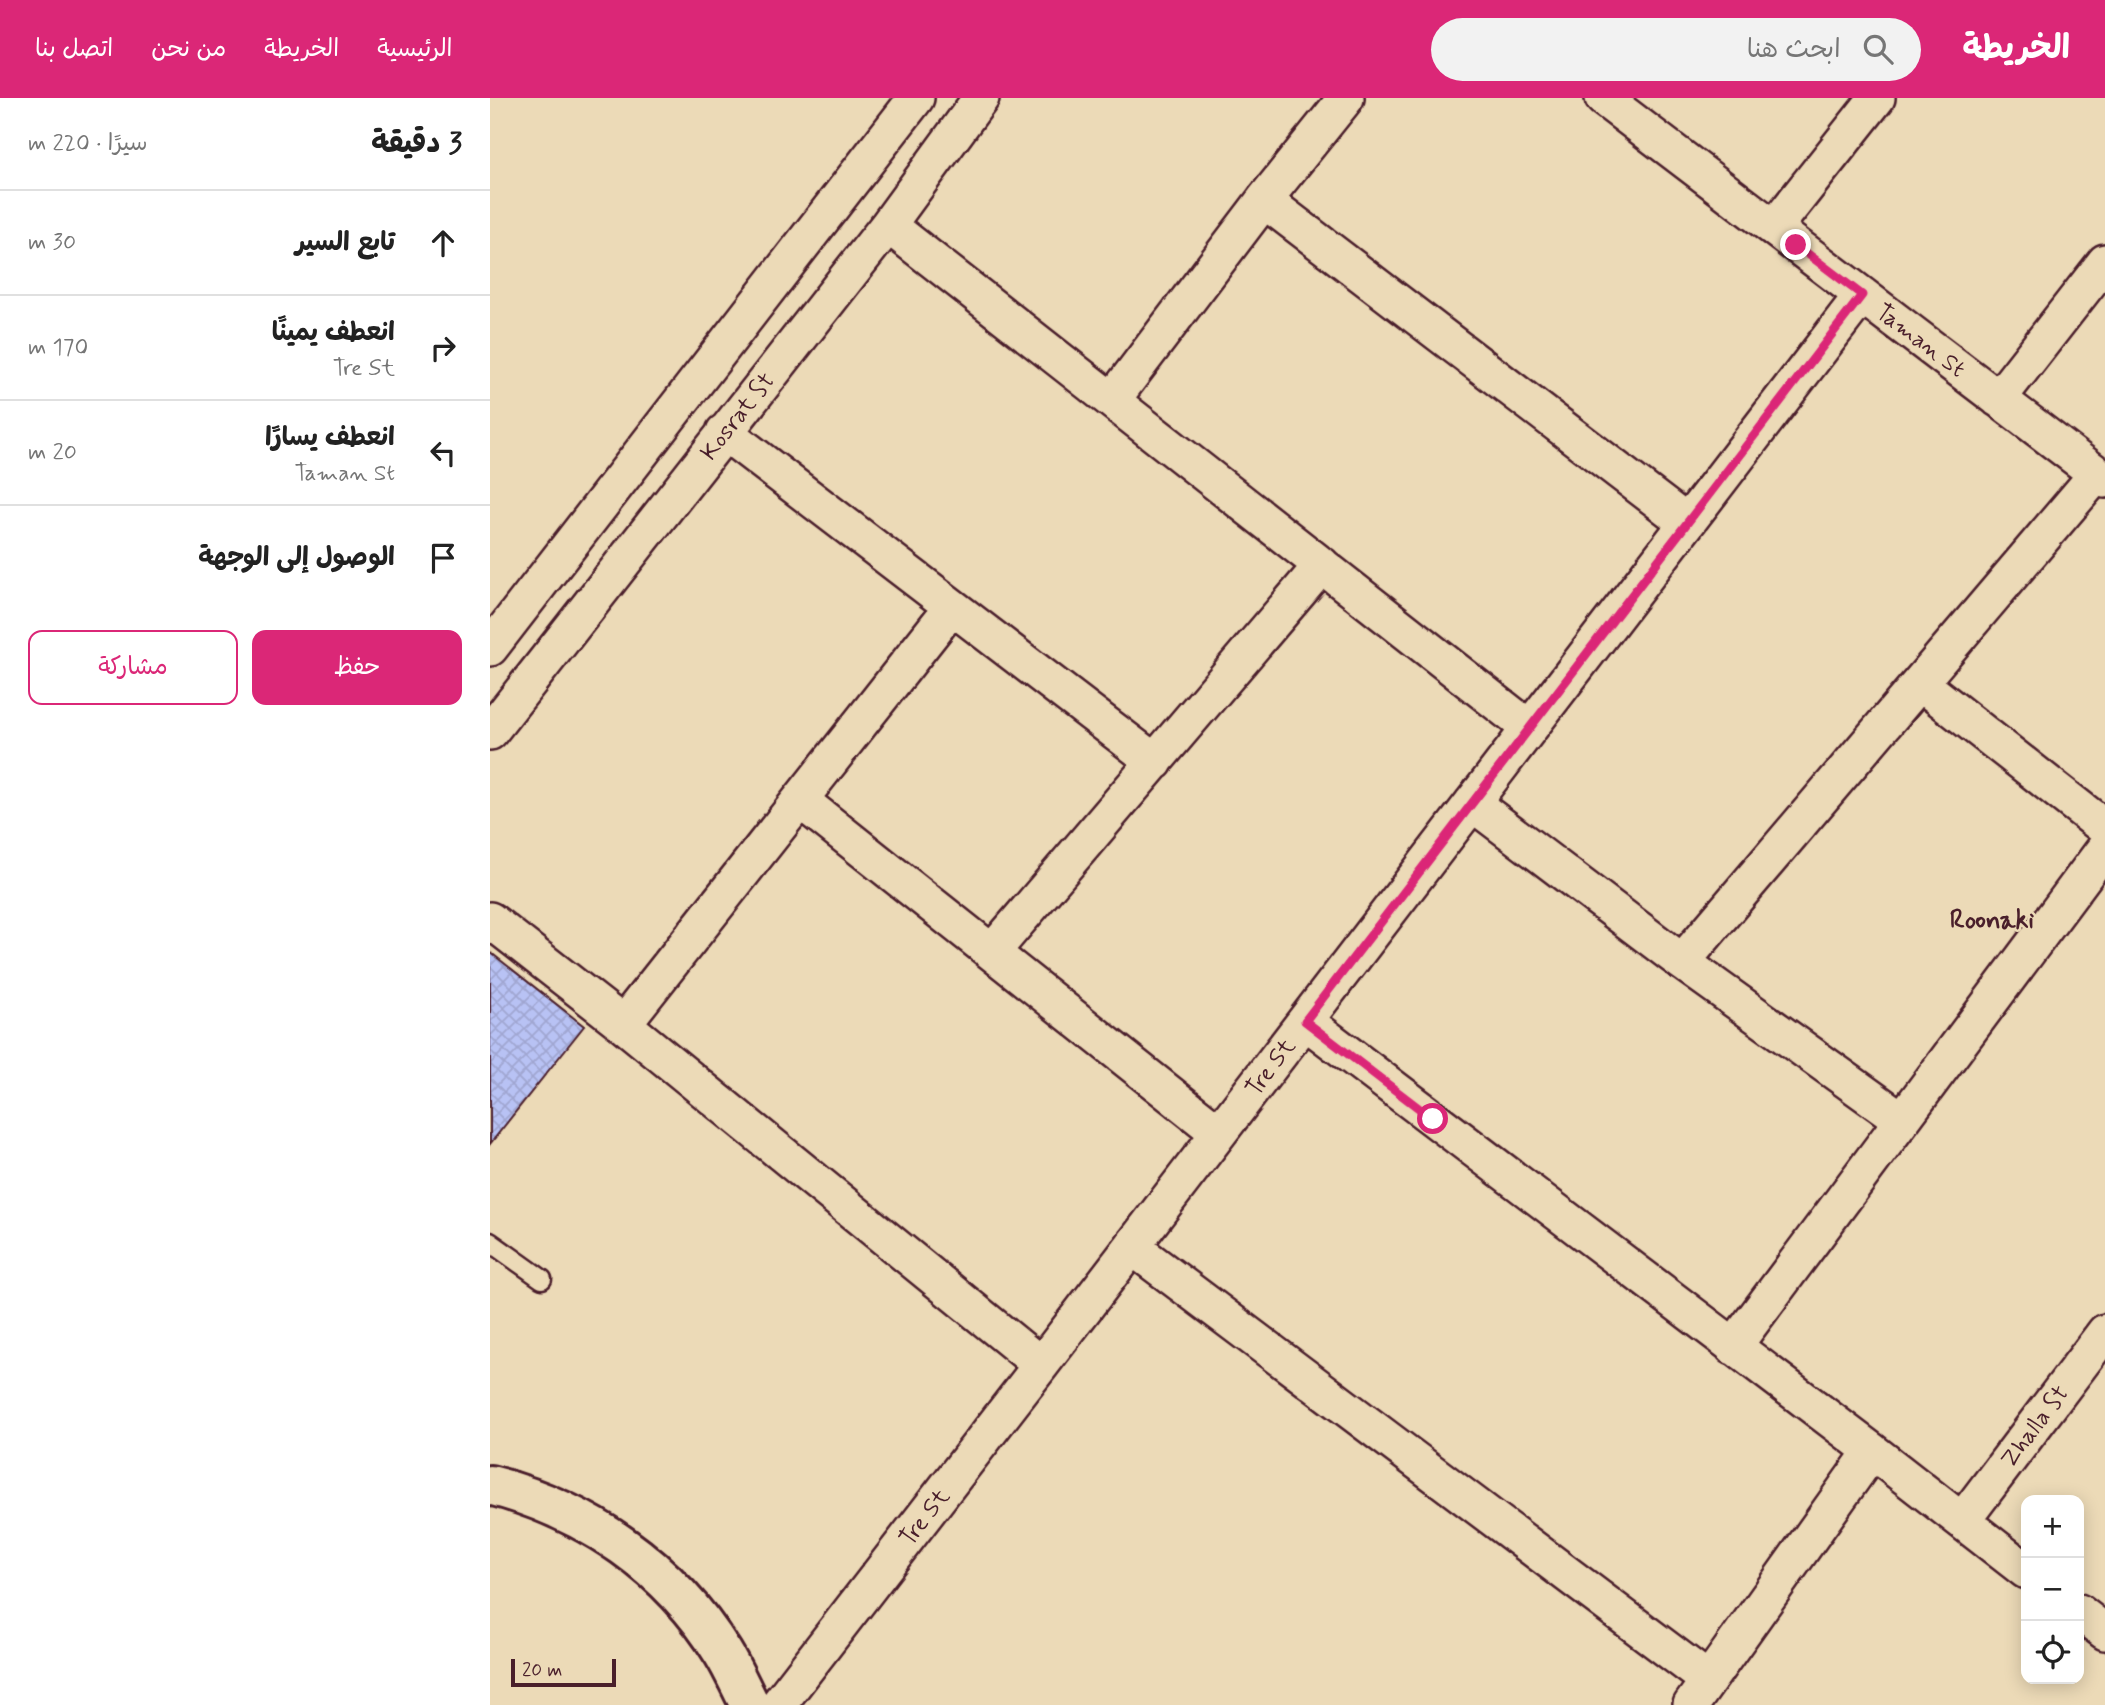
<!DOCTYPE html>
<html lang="ar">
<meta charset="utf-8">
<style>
body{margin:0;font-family:Mynerve,"Playpen Sans Arabic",sans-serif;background:#f2f2f2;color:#222;direction:rtl}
.controls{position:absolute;right:21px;bottom:21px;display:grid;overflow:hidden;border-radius:14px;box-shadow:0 4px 18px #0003}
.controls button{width:63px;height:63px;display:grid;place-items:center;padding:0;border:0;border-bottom:2px solid #e0e0e0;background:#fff;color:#222;font:35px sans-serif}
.scale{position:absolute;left:21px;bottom:18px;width:105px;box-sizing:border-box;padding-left:7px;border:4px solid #4a1f2b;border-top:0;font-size:19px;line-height:24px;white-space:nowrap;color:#4a1f2b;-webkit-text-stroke:5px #ecdab7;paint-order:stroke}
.stop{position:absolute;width:21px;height:21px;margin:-16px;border:5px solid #db2777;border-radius:50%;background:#fff}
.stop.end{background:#db2777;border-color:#fff;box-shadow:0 2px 7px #0008}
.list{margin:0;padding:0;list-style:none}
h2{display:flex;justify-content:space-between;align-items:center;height:91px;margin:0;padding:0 28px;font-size:30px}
h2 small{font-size:23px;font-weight:400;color:#767676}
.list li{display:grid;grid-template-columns:46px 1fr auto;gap:21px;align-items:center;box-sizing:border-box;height:105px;padding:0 28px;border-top:2px solid #e0e0e0}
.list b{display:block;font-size:26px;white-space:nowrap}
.list p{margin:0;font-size:23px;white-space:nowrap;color:#767676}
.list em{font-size:23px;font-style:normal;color:#767676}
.actions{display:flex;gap:14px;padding:21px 28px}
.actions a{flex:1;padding:16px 0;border:2px solid #db2777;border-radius:14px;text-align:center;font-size:24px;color:#db2777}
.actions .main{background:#db2777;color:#fff}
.icon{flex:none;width:38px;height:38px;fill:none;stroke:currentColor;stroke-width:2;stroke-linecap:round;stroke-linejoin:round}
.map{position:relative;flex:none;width:1615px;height:1607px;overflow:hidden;direction:ltr}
header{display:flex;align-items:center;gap:42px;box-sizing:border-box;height:98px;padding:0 35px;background:#db2777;color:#fff}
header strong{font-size:33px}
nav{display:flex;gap:38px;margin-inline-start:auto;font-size:24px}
.search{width:490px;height:63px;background:#f2f2f2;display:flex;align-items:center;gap:18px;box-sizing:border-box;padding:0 24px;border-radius:38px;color:#767676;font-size:26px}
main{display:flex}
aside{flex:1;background:#fff}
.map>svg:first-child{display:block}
.building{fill:url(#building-cross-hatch);stroke:#4a1f2b;stroke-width:2}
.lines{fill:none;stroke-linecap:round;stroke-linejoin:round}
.lane-casing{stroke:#4a1f2b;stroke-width:23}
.street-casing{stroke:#4a1f2b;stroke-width:40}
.secondary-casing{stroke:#4a1f2b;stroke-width:44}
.lane{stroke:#ecdab7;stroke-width:18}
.street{stroke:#ecdab7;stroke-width:35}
.secondary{stroke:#ecdab7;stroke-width:38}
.route{stroke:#db2777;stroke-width:9}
.labels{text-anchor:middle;stroke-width:5;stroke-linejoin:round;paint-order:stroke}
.street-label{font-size:24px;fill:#4a1f2b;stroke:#ecdab7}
.neighbourhood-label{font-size:26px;font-weight:bold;fill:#4a1f2b;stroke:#ecdab7}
</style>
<header>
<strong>الخريطة</strong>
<div class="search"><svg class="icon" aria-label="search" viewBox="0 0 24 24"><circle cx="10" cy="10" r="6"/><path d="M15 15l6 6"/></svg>ابحث هنا</div>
<nav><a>الرئيسية</a><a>الخريطة</a><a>من نحن</a><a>اتصل بنا</a></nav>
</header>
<main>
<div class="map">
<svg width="1615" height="1607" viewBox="0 0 1615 1607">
<defs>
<pattern id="building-cross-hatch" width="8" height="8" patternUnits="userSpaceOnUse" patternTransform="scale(1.75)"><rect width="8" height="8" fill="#b8c2f4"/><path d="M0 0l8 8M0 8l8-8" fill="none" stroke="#a0a6d1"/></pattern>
</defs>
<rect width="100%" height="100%" fill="#ecdab7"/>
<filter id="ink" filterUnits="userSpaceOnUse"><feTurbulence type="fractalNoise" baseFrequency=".0143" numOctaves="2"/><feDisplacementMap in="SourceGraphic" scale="14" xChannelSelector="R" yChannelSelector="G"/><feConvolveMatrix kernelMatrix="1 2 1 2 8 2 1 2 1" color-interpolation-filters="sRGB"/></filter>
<g filter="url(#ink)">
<path class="building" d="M0 854 94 928 0 1046Z"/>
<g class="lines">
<g class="lane-casing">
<path id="lane" d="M0 1144 52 1181"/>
</g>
<g class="street-casing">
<path id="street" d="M1113 0 1615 382
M774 102 1197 425
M398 127 1039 630
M1284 130 1387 0
M623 301 774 102 856 0
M1508 301 1615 164
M234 334 665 664
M0 550 426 0
M1430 585 1615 730
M0 634 398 127 491 0
M310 702 729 1035
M982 705 1192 864 1412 1022
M0 822 133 926 551 1267
M502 854 832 467
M1192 864 1607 376
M815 923 1382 1353 1536 1473
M133 926 462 509
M642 1149 1218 1582
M1243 1249 1615 750
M1472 1423 1615 1234
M1589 1514 1615 1534
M288 1607 551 1267 1372 197
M1201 1607 1382 1353"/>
</g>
<g class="secondary-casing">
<path id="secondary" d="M0 1387C97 1412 180 1469 233 1555 243 1571 251 1590 260 1607"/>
</g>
<use href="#lane" class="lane"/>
<use href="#street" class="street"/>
<use href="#secondary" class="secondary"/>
</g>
</g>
<g class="lines" filter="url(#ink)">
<path class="route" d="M943 1021 815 923 1372 197 1306 147"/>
</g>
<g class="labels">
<g class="street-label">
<text transform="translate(1431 242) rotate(37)" y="8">Taman St</text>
<text transform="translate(247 318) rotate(-52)" y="8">Kosrat St</text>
<text transform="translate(780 969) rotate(-53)" y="8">Tre St</text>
<text transform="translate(1544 1328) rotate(-53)" y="8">Zhalla St</text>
<text transform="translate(434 1419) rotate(-52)" y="8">Tre St</text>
</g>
<g class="neighbourhood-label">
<text x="1502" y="830">Roonaki</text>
</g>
</g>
</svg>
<div class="controls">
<button>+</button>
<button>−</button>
<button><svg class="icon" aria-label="locate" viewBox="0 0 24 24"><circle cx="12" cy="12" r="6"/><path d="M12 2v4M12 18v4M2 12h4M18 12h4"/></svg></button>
</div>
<div class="scale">20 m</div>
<div class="stop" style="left:943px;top:1021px"></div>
<div class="stop end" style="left:1306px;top:147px"></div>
</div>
<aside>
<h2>3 دقيقة<small>سيرًا · 220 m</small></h2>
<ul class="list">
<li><svg class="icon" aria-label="ahead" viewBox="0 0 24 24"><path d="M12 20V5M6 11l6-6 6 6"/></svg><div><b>تابع السير</b></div><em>30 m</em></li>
<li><svg class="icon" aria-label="right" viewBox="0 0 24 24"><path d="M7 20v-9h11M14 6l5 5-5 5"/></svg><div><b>انعطف يمينًا</b><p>Tre St</p></div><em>170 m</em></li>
<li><svg class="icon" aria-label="left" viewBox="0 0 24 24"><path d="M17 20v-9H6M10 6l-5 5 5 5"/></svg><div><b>انعطف يسارًا</b><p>Taman St</p></div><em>20 m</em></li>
<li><svg class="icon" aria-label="arrive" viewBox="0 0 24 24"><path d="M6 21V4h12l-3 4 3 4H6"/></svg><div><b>الوصول إلى الوجهة</b></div></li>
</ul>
<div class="actions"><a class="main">حفظ</a><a>مشاركة</a></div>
</aside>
</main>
